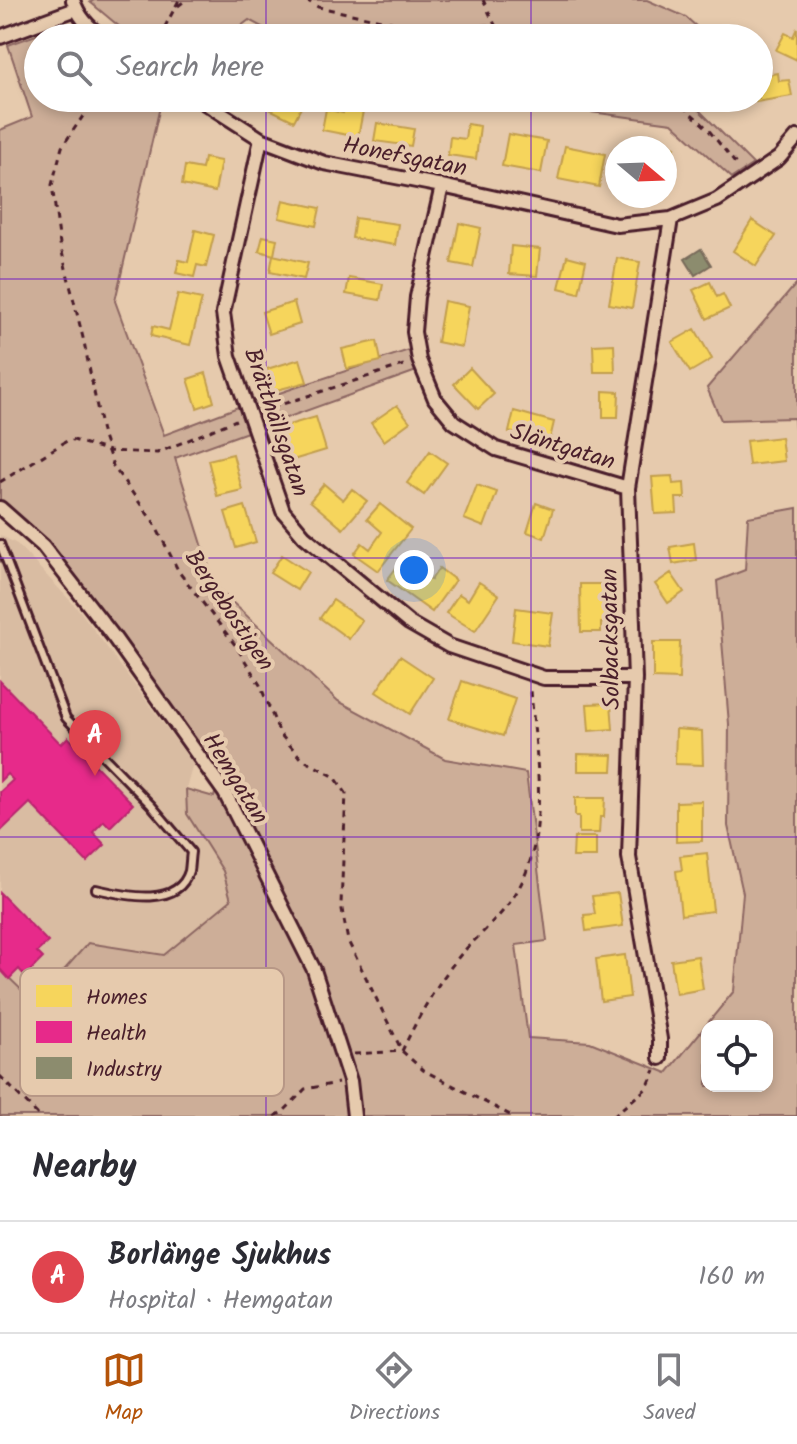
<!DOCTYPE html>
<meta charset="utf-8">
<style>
body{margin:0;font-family:Kalam,sans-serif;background:#f7f7f7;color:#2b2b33}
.controls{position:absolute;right:24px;bottom:24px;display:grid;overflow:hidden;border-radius:16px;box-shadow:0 4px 12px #0003}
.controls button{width:72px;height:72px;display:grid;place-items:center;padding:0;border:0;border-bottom:2px solid #e1e1e2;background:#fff;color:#2b2b33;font:40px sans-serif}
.compass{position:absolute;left:605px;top:136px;width:72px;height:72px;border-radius:50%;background:#fff;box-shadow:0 4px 12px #0003;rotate:109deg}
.you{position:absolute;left:414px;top:570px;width:28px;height:28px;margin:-20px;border:6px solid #fff;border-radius:50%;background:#1a73e8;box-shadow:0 0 0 12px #1a73e833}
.badge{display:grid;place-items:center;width:52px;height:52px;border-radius:50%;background:#b45309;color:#fff;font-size:26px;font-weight:700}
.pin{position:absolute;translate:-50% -66px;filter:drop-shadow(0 2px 4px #0008)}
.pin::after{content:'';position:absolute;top:42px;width:28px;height:24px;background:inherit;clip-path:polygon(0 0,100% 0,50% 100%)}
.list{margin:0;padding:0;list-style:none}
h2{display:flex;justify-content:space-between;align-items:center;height:104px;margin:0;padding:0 32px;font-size:34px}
h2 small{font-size:26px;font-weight:400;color:#7c7c81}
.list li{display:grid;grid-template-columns:52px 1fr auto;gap:24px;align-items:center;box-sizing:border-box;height:112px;padding:0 32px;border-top:2px solid #e1e1e2}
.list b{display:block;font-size:30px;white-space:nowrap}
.list p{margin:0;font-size:26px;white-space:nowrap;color:#7c7c81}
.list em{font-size:26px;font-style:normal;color:#7c7c81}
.icon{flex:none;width:44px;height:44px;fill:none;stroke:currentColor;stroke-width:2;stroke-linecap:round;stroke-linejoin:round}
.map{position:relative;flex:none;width:797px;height:1116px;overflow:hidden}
.search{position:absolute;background:#fff;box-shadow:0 4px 12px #0003;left:24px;right:24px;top:24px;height:88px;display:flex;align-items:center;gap:20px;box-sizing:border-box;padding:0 28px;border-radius:44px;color:#7c7c81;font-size:30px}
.sheet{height:216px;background:#fff}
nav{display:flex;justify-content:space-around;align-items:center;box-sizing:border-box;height:112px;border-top:2px solid #e1e1e2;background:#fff;font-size:22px;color:#7c7c81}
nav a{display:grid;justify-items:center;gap:4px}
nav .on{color:#b45309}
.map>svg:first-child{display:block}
.built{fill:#d9bca2}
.green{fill:#cdae98;stroke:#8c6662;stroke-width:2;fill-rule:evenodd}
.homes{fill:#f6d55c;stroke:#c29e4d;stroke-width:2}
.health{fill:#e7298a;stroke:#b8266e;stroke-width:2}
.industry{fill:#8c8c6e;stroke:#786b5a;stroke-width:2}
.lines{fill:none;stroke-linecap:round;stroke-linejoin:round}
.lane-casing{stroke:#4a1f2b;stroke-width:12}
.street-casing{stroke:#4a1f2b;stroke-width:18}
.path{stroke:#4a1f2b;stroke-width:3;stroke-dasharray:6 6;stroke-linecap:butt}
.lane{stroke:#e6caad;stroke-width:6}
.street{stroke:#e6caad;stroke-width:12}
.grid{fill:none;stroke:#7b2cbf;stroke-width:2;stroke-opacity:0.55}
.labels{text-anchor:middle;stroke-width:8;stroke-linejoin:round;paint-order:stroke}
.street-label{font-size:24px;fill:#4a1f2b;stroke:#e6caad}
.key{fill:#e6caad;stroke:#b79786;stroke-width:2}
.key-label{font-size:22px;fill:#4a1f2b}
</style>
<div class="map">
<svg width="797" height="1116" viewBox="0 0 797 1116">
<rect width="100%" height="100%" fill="#e6caad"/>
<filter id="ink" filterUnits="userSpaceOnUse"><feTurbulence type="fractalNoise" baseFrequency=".0125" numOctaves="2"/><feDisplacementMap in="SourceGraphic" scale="16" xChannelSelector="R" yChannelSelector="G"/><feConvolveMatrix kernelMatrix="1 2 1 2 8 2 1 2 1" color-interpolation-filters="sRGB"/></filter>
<g filter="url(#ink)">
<path class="built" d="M0 535 17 544 80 611 193 764 186 789 187 814 223 871 231 900 164 955 88 943 35 1003 0 969Z"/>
<path class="green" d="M94 0H647L686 17 709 38H282L249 20 225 38H133L90 2Z
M61 26 77 38H38V98H162L115 301 164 435 246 404 421 346 422 369 175 458 215 586 338 701 445 759 526 773 547 941 516 945 528 1038 590 1042 667 1073 734 991 743 893 728 826 729 724 717 581 745 570 748 517 797 508V1116H0V969L35 1003 88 943 164 955 231 900 223 871 187 814 186 789 214 797 226 752 209 758 47 541 0 501V130L32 117 8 45ZM707 1026H767V1086H707Z
M488 98H697L693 104 753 164 732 178 672 123Z
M797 283V452L794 418 721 420 707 388Z"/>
<path class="homes" d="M797 28V60L776 50 785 33 793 37Z
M778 73 779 81 789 80 792 96 756 102V98H759V76Z
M264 98H306L294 121 261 105Z
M345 103 364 106 358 137 322 130 326 109 343 113Z
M377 123 414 129 411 146 374 141Z
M467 124 480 126 476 159 448 155 450 137 465 139Z
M508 134 547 141 541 173 502 166Z
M655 139 675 147 665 173V148H651Z
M565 146 605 154 599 187 558 179Z
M204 158 221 161 215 192 182 185 185 166 202 169Z
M283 200 320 208 316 226 279 218Z
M355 218 398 224 395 245 352 238Z
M752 220 776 236 756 266 733 251Z
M459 223 481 228 473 267 451 263Z
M195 230 214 235 206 267 197 265 194 277 176 273 179 260 188 262Z
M263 236 277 239 274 255 259 251Z
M511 246 540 249 537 276 509 274Z
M273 255 308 263 304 279 270 272Z
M567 256 586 261 579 293 559 288Z
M617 258 640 262 632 308 609 304Z
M349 278 383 284 380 300 346 294Z
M710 282 717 297 723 294 730 308 707 319 693 290Z
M178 294 202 299 190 345 151 336 153 326 169 330Z
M444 301 469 306 462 347 437 342Z
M294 302 300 324 269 334 262 312Z
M695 329 712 359 690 372 672 342Z
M377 341 381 361 347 369 342 349Z
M614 344 615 372H594L593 345Z
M300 359 307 382 273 391 267 369Z
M470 368 494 394 478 409 454 384Z
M206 373 214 402 197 408 188 379Z
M603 391 619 392 618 417H603Z
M397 405 410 422 384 441 371 423Z
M514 411 554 422 549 443 509 432Z
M316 417 326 450 283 463 278 428Z
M781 437 784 461 749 465 746 441Z
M430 451 447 463 424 495 407 483Z
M233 454 242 490 217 496 208 460Z
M672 476 673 484 684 483 685 498H676L677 513 655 514 652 477Z
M324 484 343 500 352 489 367 501 343 529 310 501Z
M477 485 497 492 484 527 464 519Z
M536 503 553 509 544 538 527 532Z
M380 504 411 529 378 571 354 554 362 543 370 549 382 532 367 519Z
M245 506 256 542 236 548 225 512Z
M694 543 696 560 673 564 670 547Z
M282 555 308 572 297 590 270 573Z
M402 560 431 580 439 568 455 580 432 612 387 580Z
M671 573 684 592 668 603 655 584Z
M479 582 499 595 475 631 446 613 459 594 468 600Z
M580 584H613L614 623H601V632H581Z
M333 600 362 620 349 639 320 618Z
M516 608 553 613 548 646 512 641Z
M653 642H680L679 679 653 678Z
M400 656 433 678 410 714 376 692Z
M462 681 515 699 503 736 449 719Z
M611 703 613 729 589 731 587 704Z
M676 729 702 731 703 765 675 764Z
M578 754 613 755 612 771H578Z
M575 798H605L604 817H600L599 833H579V816H575Z
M702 801V841L676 842V802Z
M574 837H596V857H573Z
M707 853 713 911 681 915 676 871 682 870 680 856Z
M618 893 623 926 586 931 584 915 595 914 592 896Z
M625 955 630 997 601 1001 596 959Z
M698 956 703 989 676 994 671 960Z"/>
<path class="health" d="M0 681 61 744 68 737 133 804 110 827 104 821 93 832 105 845 87 862 30 803 0 832V792L13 780 7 774 0 781Z
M0 893 48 942 37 952 43 958 25 976 19 969 9 979 0 969Z"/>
<path class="industry" d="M701 249 711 265 695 275 685 259Z"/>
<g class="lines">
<g class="lane-casing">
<path id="lane" d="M0 544 66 718 151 805 191 852C190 858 190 865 189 871 178 909 123 895 96 889"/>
</g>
<g class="street-casing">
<path id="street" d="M73 0C78 16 90 29 104 38
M0 37 76 9
M197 98 261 139 324 163 442 186 617 225 671 219 717 200 779 158 797 137
M261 139 223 313 229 356 283 511 304 536 409 623 449 646 544 678H635
M442 186 417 297 414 332 419 360 435 399 454 422 496 449 628 488
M0 508 43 546 113 636 225 793 314 970 350 1081 354 1116
M660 1058V1039L629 857 635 678 628 488 671 219"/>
</g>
<path class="path" d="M306 0 318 7 419 28 495 25
M483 0 495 25 508 38
M178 6 186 0
M159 38 179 0
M99 98 87 110 62 147 52 185 60 244 84 342 103 437 113 466 154 523 179 572 236 646 260 685 280 734 302 759 335 777 346 793 341 904 348 941 402 1051 423 1070 512 1116
M674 98 707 128 739 168
M261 411 407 364
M0 482 70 439 109 451 157 453 236 420
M354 1054 402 1051C418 1017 438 981 463 952 481 933 502 916 516 893 552 833 535 755 531 689
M0 1076 39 1116
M275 1116 284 1111 305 1089 338 1083
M613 1116 647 1088 655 1070"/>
<use href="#lane" class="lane"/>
<use href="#street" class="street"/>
</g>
</g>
<path class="grid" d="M266 0V38M531 0V38M266 98V1116M531 98V1116M0 279H797M0 558H797M0 837H797"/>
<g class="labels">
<g class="street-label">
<text transform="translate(405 156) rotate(11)" y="8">Honefsgatan</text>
<text transform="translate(277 422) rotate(71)" y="8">Brätthällsgatan</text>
<text transform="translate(563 446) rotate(17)" y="8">Släntgatan</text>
<text transform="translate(230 610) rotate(56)" y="8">Bergebostigen</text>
<text transform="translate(610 639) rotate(-91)" y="8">Solbacksgatan</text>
<text transform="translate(236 778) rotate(58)" y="8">Hemgatan</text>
</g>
</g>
<rect x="20" y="968" width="264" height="128" rx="12" class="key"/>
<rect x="36" y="985" width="36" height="22" fill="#f6d55c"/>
<rect x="36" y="1021" width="36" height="22" fill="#e7298a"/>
<rect x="36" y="1057" width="36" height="22" fill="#8c8c6e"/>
<g class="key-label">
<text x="86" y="1004">Homes</text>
<text x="86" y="1040">Health</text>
<text x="86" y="1076">Industry</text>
</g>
</svg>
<div class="controls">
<button><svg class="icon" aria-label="locate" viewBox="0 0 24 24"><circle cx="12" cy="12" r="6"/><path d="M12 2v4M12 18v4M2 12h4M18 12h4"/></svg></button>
</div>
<svg class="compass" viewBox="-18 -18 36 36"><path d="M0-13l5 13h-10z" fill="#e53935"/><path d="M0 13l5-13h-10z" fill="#7c7c81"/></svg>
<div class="you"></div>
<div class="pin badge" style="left:95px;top:776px;background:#e0444e">A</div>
<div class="search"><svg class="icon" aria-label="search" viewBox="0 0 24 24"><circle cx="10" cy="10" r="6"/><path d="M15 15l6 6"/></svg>Search here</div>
</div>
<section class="sheet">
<h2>Nearby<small></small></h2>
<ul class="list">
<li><span class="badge" style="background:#e0444e">A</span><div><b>Borlänge Sjukhus</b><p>Hospital · Hemgatan</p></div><em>160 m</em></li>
</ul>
</section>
<nav>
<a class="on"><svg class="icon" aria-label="map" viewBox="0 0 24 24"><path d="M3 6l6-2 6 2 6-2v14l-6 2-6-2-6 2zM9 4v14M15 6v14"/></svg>Map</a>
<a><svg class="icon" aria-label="directions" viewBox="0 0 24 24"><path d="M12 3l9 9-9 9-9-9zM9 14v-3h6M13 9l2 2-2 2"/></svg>Directions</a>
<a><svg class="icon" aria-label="saved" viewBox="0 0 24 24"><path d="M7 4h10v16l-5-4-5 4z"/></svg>Saved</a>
</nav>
